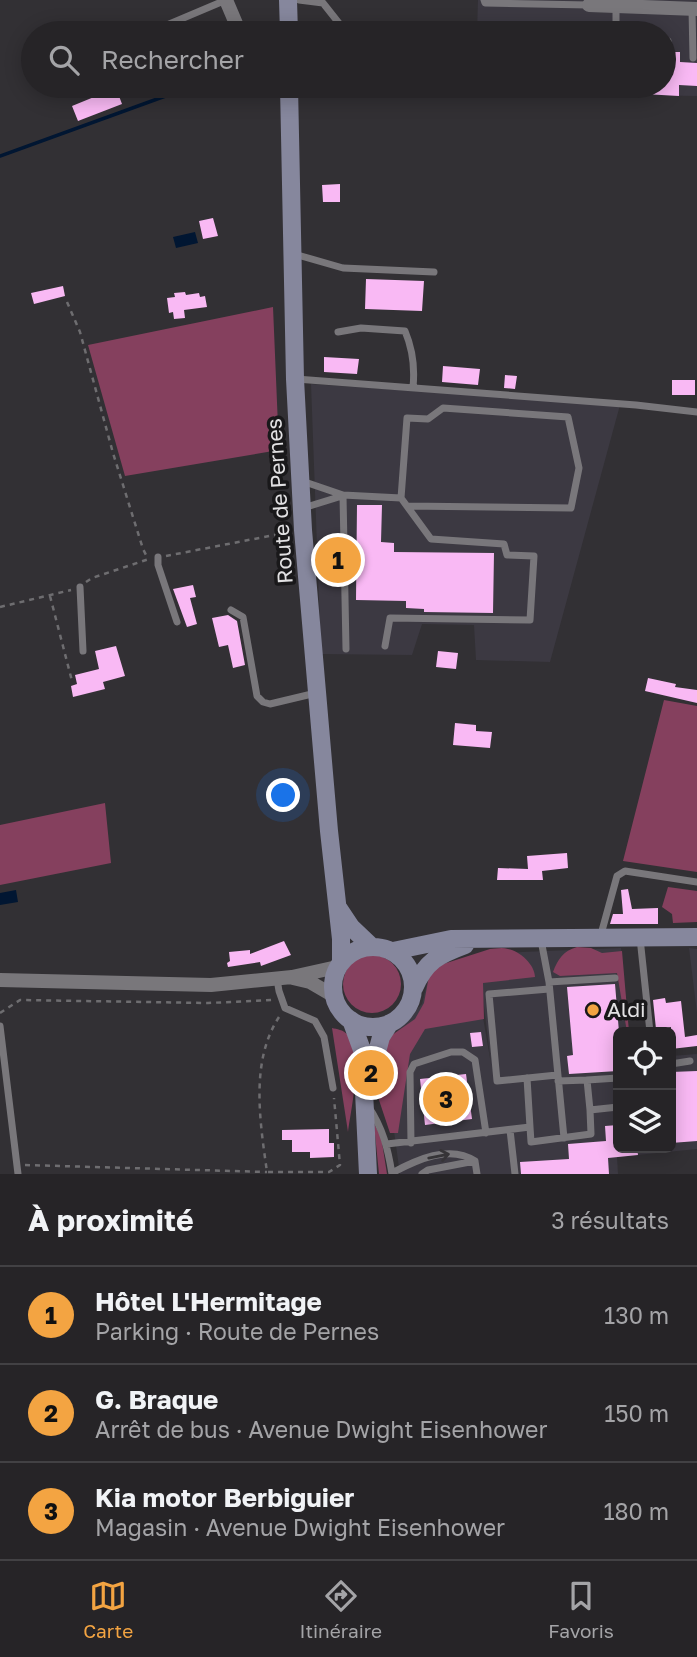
<!DOCTYPE html>
<html lang="fr">
<meta charset="utf-8">
<style>
body{margin:0;font-family:"Golos Text",sans-serif;background:#2e2c2f;color:#f1f3f6}
.controls{position:absolute;right:21px;bottom:21px;display:grid;overflow:hidden;border-radius:10px;box-shadow:0 4px 18px #0003}
.controls button{width:63px;height:63px;display:grid;place-items:center;padding:0;border:0;border-bottom:2px solid #424144;background:#262427;color:#f1f3f6;font:35px sans-serif}
.you{position:absolute;left:284px;top:796px;width:24px;height:24px;margin:-18px;border:5px solid #fff;border-radius:50%;background:#1a73e8;box-shadow:0 0 0 10px #1a73e833}
.badge{display:grid;place-items:center;width:46px;height:46px;border-radius:50%;background:#f3a442;color:#111;font-size:23px;font-weight:700}
.pin{position:absolute;translate:-50% -50%;border:4px solid #fff;box-shadow:0 2px 7px #0006}
.list{margin:0;padding:0;list-style:none}
h2{display:flex;justify-content:space-between;align-items:center;height:91px;margin:0;padding:0 28px;font-size:30px}
h2 small{font-size:23px;font-weight:400;color:#a4a4a7}
.list li{display:grid;grid-template-columns:46px 1fr auto;gap:21px;align-items:center;box-sizing:border-box;height:98px;padding:0 28px;border-top:2px solid #424144}
.list b{display:block;font-size:26px;white-space:nowrap}
.list p{margin:0;font-size:23px;white-space:nowrap;color:#a4a4a7}
.list em{font-size:23px;font-style:normal;color:#a4a4a7}
.icon{flex:none;width:38px;height:38px;fill:none;stroke:currentColor;stroke-width:2;stroke-linecap:round;stroke-linejoin:round}
.map{position:relative;flex:none;width:697px;height:1174px;overflow:hidden}
.search{position:absolute;background:#262427;box-shadow:0 4px 18px #0003;left:21px;right:21px;top:21px;height:77px;display:flex;align-items:center;gap:18px;box-sizing:border-box;padding:0 24px;border-radius:38px;color:#a4a4a7;font-size:26px}
.sheet{height:385px;background:#262427}
nav{display:flex;justify-content:space-around;align-items:center;box-sizing:border-box;height:98px;border-top:2px solid #424144;background:#262427;font-size:19px;color:#a4a4a7}
nav a{display:grid;justify-items:center;gap:4px}
nav .on{color:#f3a442}
.map>svg:first-child{display:block}
.built{fill:#3c3942}
.green{fill:#85405e}
.water{fill:#011632}
.lines{fill:none;stroke-linecap:round;stroke-linejoin:round}
.stream{stroke:#011632;stroke-width:3.5}
.building{fill:#f9b9f4}
.path{stroke:#6e6d70;stroke-width:2.5;stroke-dasharray:5 5;stroke-linecap:butt}
.service{stroke:#79777b;stroke-width:7}
.minor{stroke:#79777b;stroke-width:14}
.secondary{stroke:#86879d;stroke-width:18}
.oneway{stroke:#363437}
.poi-dot{fill:#f3a442;stroke:#19181a;stroke-width:2.5}
.labels{text-anchor:middle;stroke-width:7;stroke-linejoin:round;paint-order:stroke}
.street-label{font-size:21px;fill:#e2e1e3;stroke:#19181a}
.poi-label{font-size:21px;fill:#e2e1e3;stroke:#19181a;text-anchor:start}
</style>
<div class="map">
<svg width="697" height="1174" viewBox="0 0 697 1174">
<rect width="100%" height="100%" fill="#323034"/>
<path class="built" d="M478 0H697V96L476 92V86H664V33H477Z
M311 384 620 405 550 662 476 660 474 625 422 624 412 655 321 654Z
M621 948 629 1032H618V1148H671V1056L697 1054V1149L617 1157 618 1174H400L383 1053 403 1022 422 1004 427 983 447 963 473 959 491 1064 478 957 522 952Z
M689 948 697 949V1013Z"/>
<path class="green" d="M273 307 279 450 125 476 88 345Z
M664 700 697 706V872L623 861Z
M105 803 111 863 0 885V825Z
M668 887 697 891V922L673 923 672 914 662 907Z
M577 947 591 948 602 953 622 951 629 1032H627L617 973 560 976 553 972C558 959 563 951 577 947Z
M490 949C495 949 502 947 508 949 520 951 535 965 535 977L483 983 484 1019 425 1029 410 1054 398 1133H390L379 1100 386 1043 392 1035 415 1019 424 1003 429 976 434 967Z
M343 984a29 29 0 1 1 58 0a29 29 0 1 1-58 0Z
M332 1028C337 1029 343 1030 347 1034 364 1054 351 1108 348 1132Z
M374 1124 381 1136 387 1174H379Z"/>
<path class="water" d="M195 232 198 243 176 248 173 237Z
M16 890 18 902 0 905V893Z"/>
<g class="lines">
<path class="stream" d="M0 156 193 86"/>
</g>
<path class="building" d="M664 52H680V62L697 63V86L679 85V96L644 94 645 86H664Z
M116 88 122 104 78 121 72 106Z
M340 184V202H323L322 185Z
M213 218 218 236 203 239 199 221Z
M366 279 424 281 422 311 365 309Z
M63 286 65 296 34 304 31 293Z
M185 292 186 295 199 293 200 297 205 296 207 307 184 310 185 318 174 319 173 312 169 313 167 298 175 297 174 293Z
M324 357 359 359 357 374 324 372Z
M443 366 480 369 478 385 442 382Z
M505 375 517 376 515 389 504 388Z
M672 380H695V395H672Z
M357 505H382L381 542 394 543V552L494 553 493 613 424 612V609L406 608V601L356 600Z
M193 585 196 597 190 598 197 624 187 627 173 589Z
M228 615 237 621 245 665 233 668 228 645 219 647 212 618Z
M116 646 125 676 103 682 105 689 73 697 71 686 77 684 75 675 99 669 95 651Z
M438 651 458 653 456 669 436 667Z
M648 678 676 684 675 687 697 690V703L645 691Z
M455 723 476 725V731L492 732 490 748 453 745Z
M567 853 568 868 542 871 543 880H497L498 868 528 869 527 856Z
M628 889 632 909 658 908V924H610L613 914H623L621 890Z
M284 941 291 955 261 966 260 962 228 967 227 963 230 961 229 952 250 950V954Z
M615 984 619 1032 618 1071 569 1074 567 1056 573 1055 567 987Z
M665 998 666 1003 681 1001 685 1037 697 1035V1046L671 1049V1027L656 1029 653 1000Z
M481 1032 483 1046 472 1047 470 1033Z
M697 1071V1141L671 1143V1072Z
M466 1074 472 1119 425 1125 420 1079Z
M618 1125V1148H637L638 1155 608 1158 609 1174H521L520 1162 569 1159 568 1144 606 1141 605 1126Z
M329 1129V1143H334V1157L310 1158V1152H292V1140H282V1130Z"/>
<g class="lines">
<path class="path" d="M67 302 80 332 113 453 143 549 148 559
M166 556 290 532
M86 582 92 578 149 559
M50 596 72 681
M0 607 71 590
M0 1013 20 1000 208 1003 273 1000
M279 1017C250 1061 260 1122 267 1172H329L340 1165 334 1098
M25 1165 267 1172"/>
<path class="service" d="M299 0 323 3 342 27 360 33
M484 0 485 3 589 5
M616 7V33
M692 9 693 58
M148 33 226 0
M664 41H668
M610 90V86
M294 254 343 268 434 272
M338 332 361 328 405 331C413 350 415 367 413 387
M296 379 636 405 697 412
M302 481 343 495 401 498 431 539 504 544 507 555 534 556 530 620 390 618 385 646
M343 495 346 649
M401 498 407 418 428 419 443 408 568 417 579 468 571 508 407 506
M303 508 342 496
M158 557V565L177 622
M80 587 83 651
M231 610 243 617 257 696 263 702 270 704 316 693
M600 938 617 876 625 871 697 882
M640 938 650 1032
M541 940 549 982 564 1138
M277 979 279 991 285 1008 315 1021 324 1037 333 1088
M549 982 615 978
M549 989 489 994 497 1081 557 1075
M0 1026 18 1174
M671 1064 690 1061
M527 1078 530 1127
M587 1080 618 1078
M558 1081 587 1080 590 1110
M368 1106C383 1128 388 1149 392 1174
M510 1130 515 1174
M411 1143 410 1072 414 1064 451 1052H463L475 1060 486 1133
M387 1144 530 1127 531 1142 591 1134 590 1110 618 1107
M392 1173C416 1160 450 1144 475 1161L477 1174
M422 1174 428 1170 475 1161"/>
<path class="minor" d="M226 0 240 33
M589 5 697 9
M293 978 310 982 334 996
M0 980 211 985 292 977 337 967"/>
<path class="secondary" d="M288 0 289 33
M289 86 295 379 303 530 329 831 341 939V962
M339 909 351 927 371 946
M333 987a40 40 0 1 1 80 0a40 40 0 1 1-80 0Z
M393 951 451 939 697 937
M414 988C426 961 438 955 465 945
M351 1020 362 1050 368 1174
M370 1078 381 1037 390 1023"/>
</g>
<defs><path id="oneway-shaft" d="M-6 0H5M1.5-3L5.5 0L1.5 3" fill="none" stroke-width="1.6" stroke-linecap="round" stroke-linejoin="round" transform="scale(1.75)"/></defs>
<use class="oneway" href="#oneway-shaft" transform="translate(439 1156) rotate(-11)"/>
<circle class="poi-dot" cx="593" cy="1010" r="7"/>
<g class="labels">
<g class="street-label">
<text transform="translate(280 501) rotate(-94)" y="7">Route de Pernes</text>
</g>
<g class="poi-label">
<text x="607" y="1017">Aldi</text>
</g>
</g>
</svg>
<div class="controls">
<button><svg class="icon" aria-label="locate" viewBox="0 0 24 24"><circle cx="12" cy="12" r="6"/><path d="M12 2v4M12 18v4M2 12h4M18 12h4"/></svg></button>
<button><svg class="icon" aria-label="layers" viewBox="0 0 24 24"><path d="M12 4l9 5-9 5-9-5zM3 14l9 5 9-5"/></svg></button>
</div>
<div class="you"></div>
<div class="pin badge" style="left:338px;top:560px">1</div>
<div class="pin badge" style="left:371px;top:1073px">2</div>
<div class="pin badge" style="left:446px;top:1099px">3</div>
<div class="search"><svg class="icon" aria-label="search" viewBox="0 0 24 24"><circle cx="10" cy="10" r="6"/><path d="M15 15l6 6"/></svg>Rechercher</div>
</div>
<section class="sheet">
<h2>À proximité<small>3 résultats</small></h2>
<ul class="list">
<li><span class="badge">1</span><div><b>Hôtel L'Hermitage</b><p>Parking · Route de Pernes</p></div><em>130 m</em></li>
<li><span class="badge">2</span><div><b>G. Braque</b><p>Arrêt de bus · Avenue Dwight Eisenhower</p></div><em>150 m</em></li>
<li><span class="badge">3</span><div><b>Kia motor Berbiguier</b><p>Magasin · Avenue Dwight Eisenhower</p></div><em>180 m</em></li>
</ul>
</section>
<nav>
<a class="on"><svg class="icon" aria-label="map" viewBox="0 0 24 24"><path d="M3 6l6-2 6 2 6-2v14l-6 2-6-2-6 2zM9 4v14M15 6v14"/></svg>Carte</a>
<a><svg class="icon" aria-label="directions" viewBox="0 0 24 24"><path d="M12 3l9 9-9 9-9-9zM9 14v-3h6M13 9l2 2-2 2"/></svg>Itinéraire</a>
<a><svg class="icon" aria-label="saved" viewBox="0 0 24 24"><path d="M7 4h10v16l-5-4-5 4z"/></svg>Favoris</a>
</nav>
